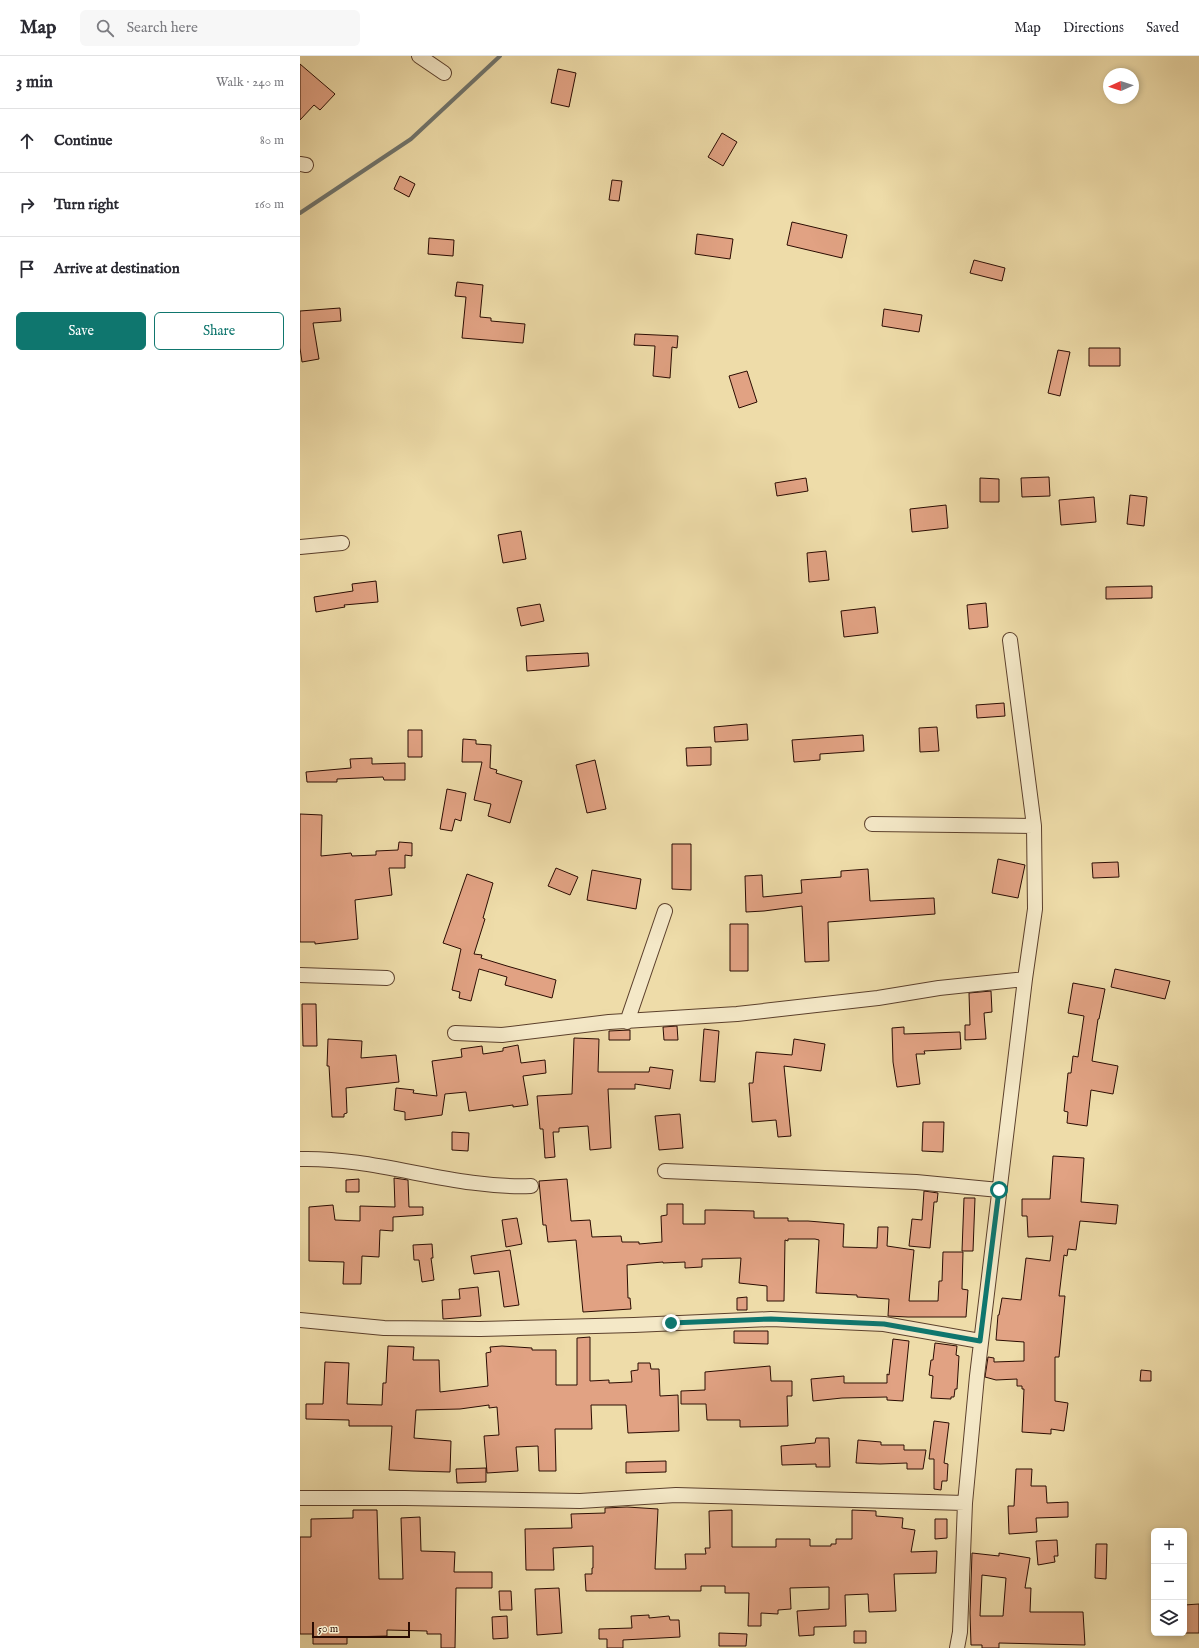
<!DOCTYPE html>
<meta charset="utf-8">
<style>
body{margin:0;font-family:"IM FELL English",serif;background:#f7f7f7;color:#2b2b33}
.controls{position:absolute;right:12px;bottom:12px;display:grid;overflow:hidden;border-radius:6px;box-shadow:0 2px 6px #0003}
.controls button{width:36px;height:36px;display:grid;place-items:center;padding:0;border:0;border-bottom:1px solid #e1e1e2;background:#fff;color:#2b2b33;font:20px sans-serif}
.compass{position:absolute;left:803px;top:12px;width:36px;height:36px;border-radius:50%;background:#fff;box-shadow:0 2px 6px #0003;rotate:267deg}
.scale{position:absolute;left:12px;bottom:10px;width:98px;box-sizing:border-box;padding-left:4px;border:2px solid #2b0c02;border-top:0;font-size:11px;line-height:14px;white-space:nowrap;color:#2b0c02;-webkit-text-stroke:3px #f4e8c7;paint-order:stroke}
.stop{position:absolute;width:12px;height:12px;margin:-9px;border:3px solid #0f766e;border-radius:50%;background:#fff}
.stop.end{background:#0f766e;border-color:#fff;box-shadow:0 1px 4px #0008}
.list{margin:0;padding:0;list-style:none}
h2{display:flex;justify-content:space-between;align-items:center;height:52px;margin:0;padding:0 16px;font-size:17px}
h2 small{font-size:13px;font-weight:400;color:#7c7c81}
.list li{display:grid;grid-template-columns:26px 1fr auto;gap:12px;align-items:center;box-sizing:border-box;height:64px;padding:0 16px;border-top:1px solid #e1e1e2}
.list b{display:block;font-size:15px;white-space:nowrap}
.list em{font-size:13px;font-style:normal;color:#7c7c81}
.actions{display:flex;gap:8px;padding:12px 16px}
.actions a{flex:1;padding:9px 0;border:1px solid #0f766e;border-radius:6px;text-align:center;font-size:14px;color:#0f766e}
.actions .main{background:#0f766e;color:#fff}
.icon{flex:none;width:22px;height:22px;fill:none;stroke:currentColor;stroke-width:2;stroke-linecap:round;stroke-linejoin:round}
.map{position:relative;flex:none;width:899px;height:1592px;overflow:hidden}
header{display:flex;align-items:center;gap:24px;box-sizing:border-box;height:56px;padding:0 20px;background:#fff;border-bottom:1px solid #e1e1e2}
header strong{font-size:19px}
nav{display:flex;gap:22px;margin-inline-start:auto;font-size:14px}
.search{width:280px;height:36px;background:#f7f7f7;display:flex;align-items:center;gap:10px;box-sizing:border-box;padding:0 14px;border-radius:6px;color:#7c7c81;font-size:15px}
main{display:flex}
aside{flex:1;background:#fff}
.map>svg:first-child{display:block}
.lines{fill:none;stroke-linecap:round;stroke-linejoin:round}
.stream{stroke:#70746c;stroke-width:4}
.building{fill:#e1a283;stroke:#2b0c02;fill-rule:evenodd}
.minor-casing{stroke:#5c402c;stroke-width:16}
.minor{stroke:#f4e8c7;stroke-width:14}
.route{stroke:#0f766e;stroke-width:5}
</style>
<header>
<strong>Map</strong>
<div class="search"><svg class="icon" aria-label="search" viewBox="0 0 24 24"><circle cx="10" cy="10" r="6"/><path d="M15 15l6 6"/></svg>Search here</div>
<nav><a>Map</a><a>Directions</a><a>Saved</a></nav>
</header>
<main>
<aside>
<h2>3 min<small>Walk · 240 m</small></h2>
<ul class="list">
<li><svg class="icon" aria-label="ahead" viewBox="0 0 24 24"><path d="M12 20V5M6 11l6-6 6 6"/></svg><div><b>Continue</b></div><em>80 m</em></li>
<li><svg class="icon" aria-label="right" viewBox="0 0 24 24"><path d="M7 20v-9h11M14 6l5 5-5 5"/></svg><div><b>Turn right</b></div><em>160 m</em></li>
<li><svg class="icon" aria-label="arrive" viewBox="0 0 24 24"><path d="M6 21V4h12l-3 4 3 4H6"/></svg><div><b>Arrive at destination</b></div></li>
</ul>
<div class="actions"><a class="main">Save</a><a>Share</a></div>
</aside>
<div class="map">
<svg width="899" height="1592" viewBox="0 0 899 1592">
<rect width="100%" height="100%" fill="#eedca9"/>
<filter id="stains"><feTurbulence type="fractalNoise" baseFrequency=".005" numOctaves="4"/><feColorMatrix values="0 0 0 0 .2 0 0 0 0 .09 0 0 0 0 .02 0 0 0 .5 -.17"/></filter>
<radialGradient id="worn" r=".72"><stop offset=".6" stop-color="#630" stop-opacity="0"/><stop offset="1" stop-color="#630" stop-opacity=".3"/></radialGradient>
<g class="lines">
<path class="stream" d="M0 157 111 83 200 0"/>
</g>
<path class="building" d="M0 8 35 38 20 54 14 49 0 64Z
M258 13 276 17 269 51 251 47Z
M422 77 437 86 423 110 408 101Z
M100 120 115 128 109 141 94 133Z
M312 124 322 125 319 145 309 144Z
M492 166 547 179 542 202 487 189Z
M397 178 433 183 430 203 395 198Z
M129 182 154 184 153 200 128 198Z
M674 204 705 212 702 225 670 217Z
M157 226 183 229 180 261 191 262V265L225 268 223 287 162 282 166 241 155 240Z
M40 252 41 265 13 267 19 303 2 306 0 292V255Z
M584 253 622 259 619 276 582 270Z
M335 278 378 280 377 292 372 291 370 322 353 320 355 290 334 289Z
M789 292H820V310H789Z
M758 294 770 296 760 340 748 337Z
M447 315 457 346 439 352 429 320Z
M749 421 750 440 722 441 721 422Z
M506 422 508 435 477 440 475 427Z
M680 422 699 423V446H680Z
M830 439 847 441 844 470 827 468Z
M794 441 796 466 761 469 759 444Z
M646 449 648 472 612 476 610 453Z
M221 475 226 503 203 507 198 479Z
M526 495 529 524 509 526 507 497Z
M76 525 78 546 44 549 45 551 16 556 14 541 53 535 52 528Z
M852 530V542L806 543V531Z
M686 547 688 571 669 573 667 549Z
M240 548 244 565 221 570 217 552Z
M575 551 578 577 544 581 541 555Z
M288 597 289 610 227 615 226 600Z
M704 647 705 660 677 662 676 649Z
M447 668 448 684 415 686 414 671Z
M637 671 639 695 620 696 619 672Z
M108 674H122V701H108Z
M563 679 564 695 520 698V704L494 706 492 684Z
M163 683 176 684V688L191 689 190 712 197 714 196 717 222 725 210 767 188 760 191 748 174 744 182 706H162Z
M411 691V709L387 710 386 692Z
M72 702V708L105 707V724H84L83 721 37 723V726H7L6 716 51 712 50 703Z
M295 704 306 753 287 757 276 709Z
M147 733 166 737 161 765 155 763 152 775 140 773Z
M0 758 22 759 21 800 51 797 52 800 76 799V795L98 794 99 786 112 787V800L105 799V812H89L92 839 55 844 58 883 15 888V886H0Z
M372 788H391V834L372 833Z
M698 803 725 809 718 842 692 837Z
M818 806 819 821 793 822 792 807Z
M256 812 278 821 270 839 248 830Z
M568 813 570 845 634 842 635 858 528 866 529 905 505 906 502 850 464 855 446 856 445 820 462 819 463 841 502 837 501 824 541 821V815Z
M292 814 341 823 336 853 287 844Z
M167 818 193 827 183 862 185 863 174 898 182 899 181 902 207 910 256 924 252 942 205 929 207 921 179 913 171 945 159 942 160 936 152 934 161 893 143 887Z
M430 868H448V915H430Z
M815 913 870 925 865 943 811 931Z
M773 927 805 933 799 963H798L792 1005 818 1010 813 1038 791 1034 787 1070 767 1067 768 1056 764 1055 768 1017H771L773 1000 778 1001 784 960 768 957Z
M691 935 692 956 684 957 686 983 665 984V969H670L669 937Z
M2 948H16L17 990H3Z
M377 970 378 984H364L363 971Z
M604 971V978L660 976 661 993 624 995 625 998H616L620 1028 597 1031 593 1006 592 972Z
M404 973 419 975 415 1026 400 1025Z
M330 974V984H309V975Z
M274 982 299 983 298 1016H349L350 1011 373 1014 370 1033 335 1028V1033H308L311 1092 290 1094 288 1070 259 1072V1076H253L255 1101 245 1102 243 1073H240L237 1040 272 1038Z
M28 983 62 985 61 1002 96 999 99 1026 46 1032 47 1057 44 1058V1061H32L29 1010H27Z
M494 983 525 988 521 1015 484 1010 491 1080 478 1081 476 1064 452 1066 449 1027H453L456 996 492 999Z
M218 989 221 1007 245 1004 246 1017 223 1020 228 1049 213 1051V1049L169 1055 166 1036 145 1038 142 1059 105 1064V1056L94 1054 96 1032 114 1034 113 1037 137 1040 132 1005 162 1001 161 993 182 990 183 998 203 995V992Z
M380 1058 383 1092 359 1094 355 1060Z
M623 1066H644L643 1096 622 1095Z
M152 1076 169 1077 168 1095 152 1094Z
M753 1100 784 1102 781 1146 818 1149 816 1168 780 1165 776 1194 768 1193 767 1200 764 1199 759 1240H765L759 1301H755V1345L768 1347 764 1375 751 1373V1378L722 1376 724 1333H722V1330H717V1323L696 1324 685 1321 688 1301 694 1302V1306L724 1305V1286L696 1284 698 1259H699L702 1242 721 1244 726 1202 750 1205 753 1180 728 1181 727 1160H722V1143H750Z
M94 1122 108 1124 109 1151H123V1159L93 1161V1175L80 1174 79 1201 62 1200 61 1228H43L44 1206 9 1205V1151L33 1149 35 1164 60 1165V1150L95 1151Z
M59 1123V1136H46V1124Z
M267 1123 271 1165 290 1164 292 1181 321 1180 322 1186H339V1188L362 1186 361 1160 367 1159V1148H383V1168H405V1154H415L454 1155V1162H488V1165H508L544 1168 543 1191 577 1192 578 1171H588L587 1190 614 1194 609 1245H638L639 1225H642L643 1196H663L662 1233 668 1234 666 1261H608L588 1260 589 1243 557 1241V1239L516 1237 519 1184 515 1183H488V1185L485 1184 484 1245H467V1230L439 1227 441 1202 402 1203V1211L385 1212V1206L363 1207V1206L327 1209 328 1242H330L331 1253 283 1256 276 1184 248 1186 246 1169H243L239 1125Z
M624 1135 638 1137 637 1146H634L630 1192 609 1190 612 1163 622 1164Z
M664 1142H675L673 1195H662Z
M217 1162 222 1188 206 1191 202 1164Z
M132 1188 133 1202H131L134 1224 122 1226 119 1204H114L113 1189Z
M210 1194 219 1249 204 1251 199 1215 174 1218 171 1200Z
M178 1231 181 1260 143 1263 142 1244 160 1243 159 1233Z
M447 1241V1254H437V1242Z
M434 1275H468V1288L434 1287Z
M290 1281V1325L309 1324V1327L332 1326 331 1315 338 1314V1307H350L351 1313H359L360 1340 378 1339 379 1375 328 1377 326 1349H291L292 1373H255L256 1415H239L238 1390 216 1391 218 1415 187 1417 184 1380 199 1379 197 1351 189 1352V1349L160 1353 116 1354 114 1382 151 1385 150 1416 112 1415 89 1414 92 1370H49V1364L6 1363V1348H23L25 1306 49 1307 47 1348 82 1349 83 1327H86L88 1290 114 1291 113 1304H139L140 1336 188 1330 186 1297 191 1296 190 1291 202 1290 232 1292V1294H256V1329H277V1282Z
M593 1283 609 1285 603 1345 587 1344V1341L542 1342 513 1345 511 1323 544 1320V1327H587V1318L589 1319Z
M635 1287 657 1290 656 1299 659 1300 657 1333H655L654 1341H651V1343L631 1342 633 1320 629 1319 631 1304H633Z
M470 1310 471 1325H492V1340H487L488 1370 440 1371V1364H407L406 1348H381V1335L405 1334V1316Z
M841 1314 851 1315V1325H840Z
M634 1365 649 1367 644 1407 648 1408 647 1425H642L641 1434 634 1433V1403H629Z
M516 1382H529L530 1411H516V1408L482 1409 481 1390 515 1387Z
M558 1384 581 1386V1389H604V1394H626L623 1413H607V1407L580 1408 556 1407Z
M366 1405V1416L326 1417V1406Z
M186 1412V1426L157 1427 156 1413Z
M716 1413H732L731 1430H746L747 1447 768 1446V1461L736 1462 737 1476 709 1478 708 1450H714Z
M327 1451 358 1453 355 1513H386L385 1498H406L405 1492H410L409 1455 432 1454V1491H476V1483H510V1490H531V1488H536V1483H552V1454L576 1455V1460L603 1462 602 1472 615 1474 611 1496 637 1495 636 1517 594 1518 596 1555 569 1556 568 1538 545 1539 546 1570 514 1571V1579L499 1580 497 1555 529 1553V1531L490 1532 491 1553 478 1554V1558L461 1557V1570H448L449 1537H425V1530H401V1535H286L285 1518H292V1512H293V1490L253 1492 254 1514H226L225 1473 272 1472 271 1458 305 1457V1452Z
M53 1454H77L79 1523H103L101 1462 120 1461 121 1495 155 1496 154 1516H192V1532H156L155 1592H141V1578H127V1575L87 1574V1580L47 1581V1588H13V1578H0V1481H11V1463L53 1462Z
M635 1463H647V1482L635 1483Z
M757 1484 758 1500H754L755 1506 738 1509 736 1485Z
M796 1488H807L806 1523 795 1522Z
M672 1497 699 1500V1497L730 1502 725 1532H731L730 1556H783L785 1589 699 1587V1592H682V1589H671L670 1557ZM682 1519 706 1522 703 1560H680Z
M259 1532 262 1577 237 1579 235 1533Z
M199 1535H211L212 1554H200Z
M899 1548V1577H884V1549Z
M349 1559V1562L369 1560 370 1564H379L380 1581 323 1584V1592H307V1583H299V1573L332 1572 331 1560Z
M207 1560 208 1582 193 1583 192 1561Z
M554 1575H566V1587H554Z
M419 1577 447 1578 446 1590H419Z"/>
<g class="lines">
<g class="minor-casing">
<path id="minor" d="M119 0 144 17
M0 108 6 109
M0 491 42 487
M572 768 734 770
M0 919 87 922
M327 966 365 855
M155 977 202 979 309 966 437 958 578 942 639 932 725 923
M0 1103C78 1101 153 1133 231 1130
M365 1115 616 1126 699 1134
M0 1264 84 1272 180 1273 334 1269 471 1263 584 1268 680 1285
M0 1442H105L280 1445 376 1439 665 1447
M657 1592 660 1576 665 1447 677 1320 725 923 735 853 734 770 710 584"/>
</g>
<use href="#minor" class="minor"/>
</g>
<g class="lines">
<path class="route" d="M371 1267 471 1263 584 1268 680 1285 699 1134"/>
</g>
<rect width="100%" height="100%" filter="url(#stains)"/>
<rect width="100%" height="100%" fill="url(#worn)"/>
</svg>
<div class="controls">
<button>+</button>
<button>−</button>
<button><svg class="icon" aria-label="layers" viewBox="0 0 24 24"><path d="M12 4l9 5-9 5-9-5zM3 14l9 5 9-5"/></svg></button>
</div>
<svg class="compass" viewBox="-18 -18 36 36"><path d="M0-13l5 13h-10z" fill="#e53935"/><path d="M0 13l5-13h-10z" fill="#7c7c81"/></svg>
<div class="scale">50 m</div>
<div class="stop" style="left:699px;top:1134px"></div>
<div class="stop end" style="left:371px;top:1267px"></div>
</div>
</main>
